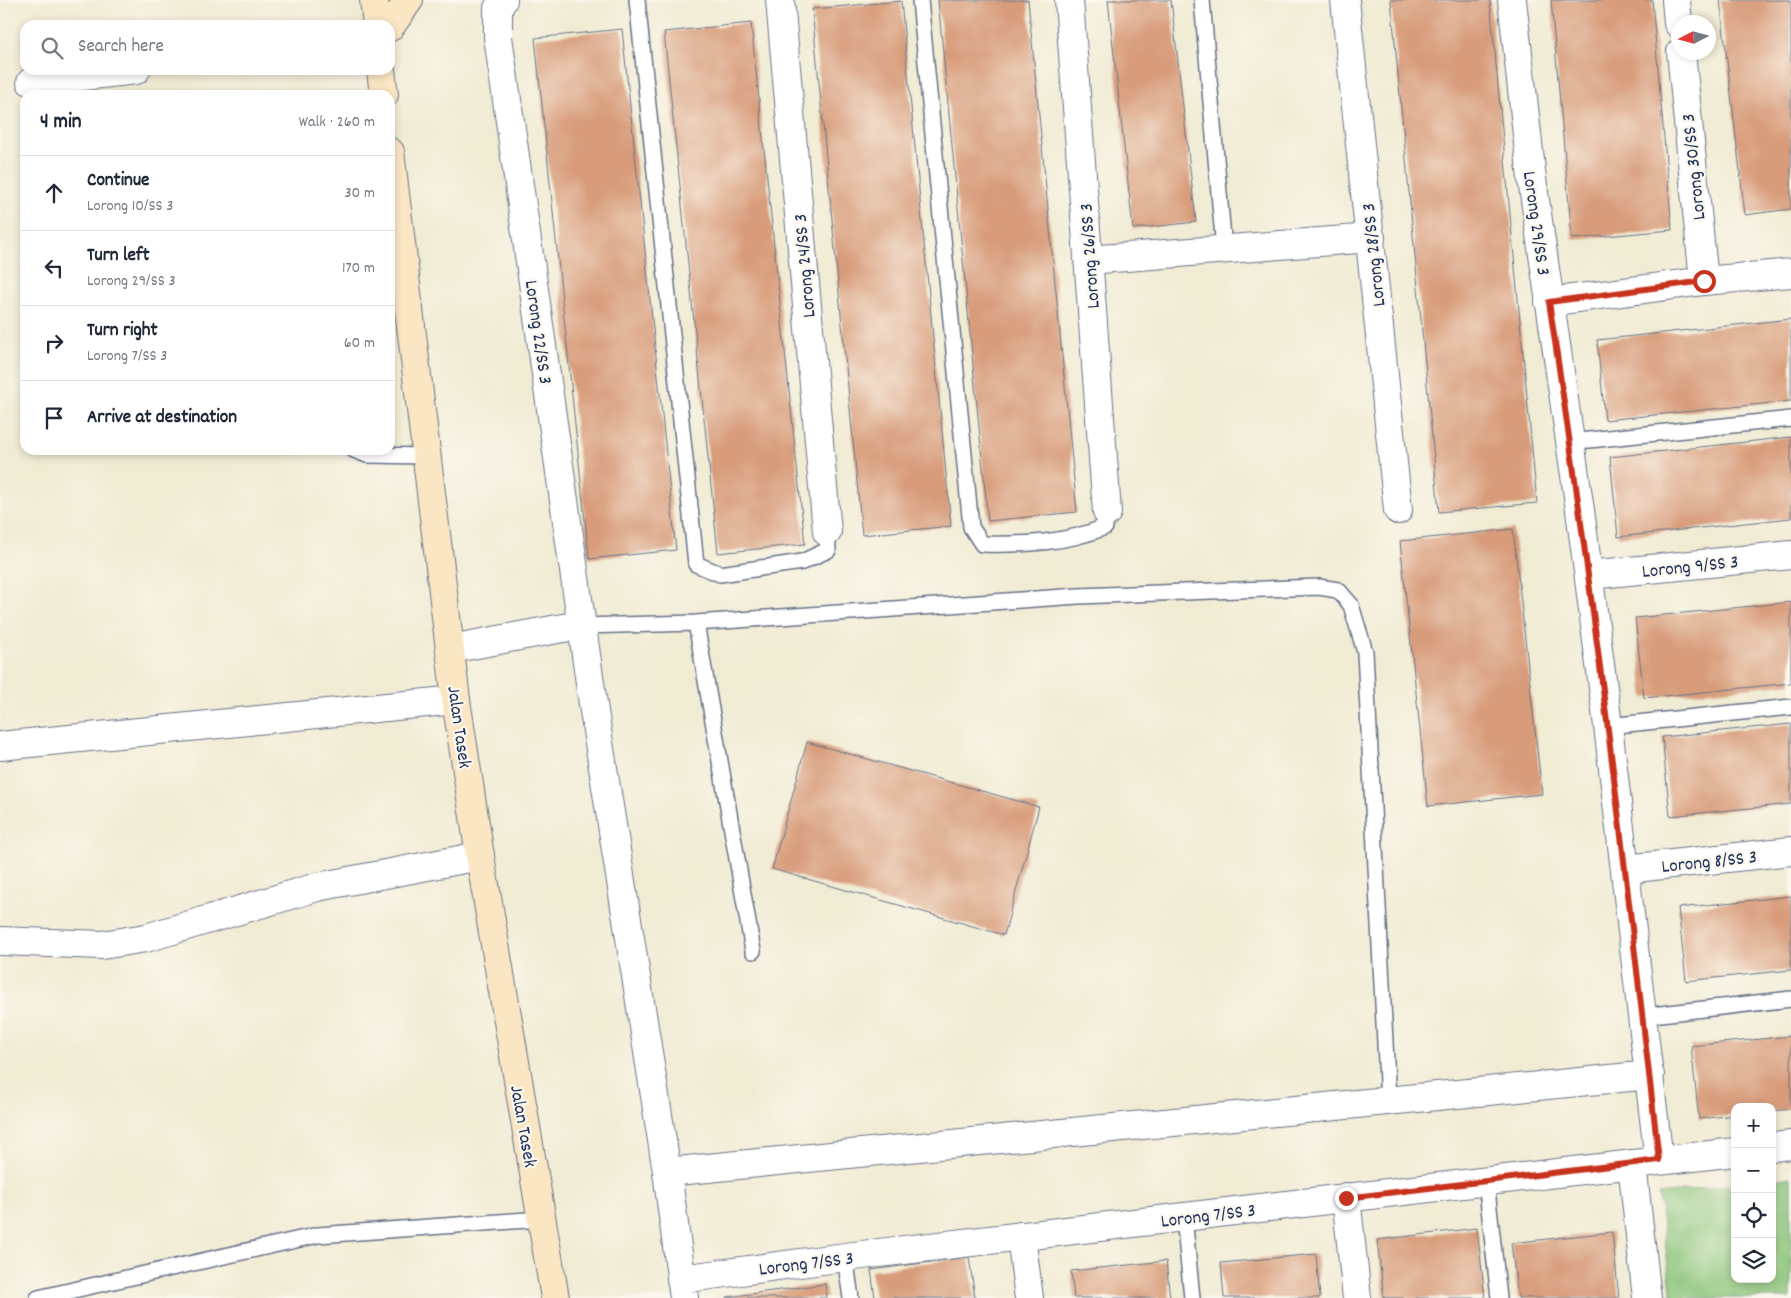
<!DOCTYPE html>
<meta charset="utf-8">
<style>
body{margin:0;font-family:Dekko,sans-serif;background:#f2f2f3;color:#1f2937}
.controls{position:absolute;right:15px;bottom:15px;display:grid;overflow:hidden;border-radius:10px;box-shadow:0 2px 8px #0003}
.controls button{width:45px;height:45px;display:grid;place-items:center;padding:0;border:0;border-bottom:1px solid #e0e1e3;background:#fff;color:#1f2937;font:25px sans-serif}
.compass{position:absolute;left:1671px;top:15px;width:45px;height:45px;border-radius:50%;background:#fff;box-shadow:0 2px 8px #0003;rotate:264deg}
.stop{position:absolute;width:15px;height:15px;margin:-11px;border:4px solid #c8321e;border-radius:50%;background:#fff}
.stop.end{background:#c8321e;border-color:#fff;box-shadow:0 1px 5px #0008}
.list{margin:0;padding:0;list-style:none}
h2{display:flex;justify-content:space-between;align-items:center;height:65px;margin:0;padding:0 20px;font-size:21px}
h2 small{font-size:16px;font-weight:400;color:#747a83}
.list li{display:grid;grid-template-columns:32px 1fr auto;gap:15px;align-items:center;box-sizing:border-box;height:75px;padding:0 20px;border-top:1px solid #e0e1e3}
.list b{display:block;font-size:19px;white-space:nowrap}
.list p{margin:0;font-size:16px;white-space:nowrap;color:#747a83}
.list em{font-size:16px;font-style:normal;color:#747a83}
.icon{flex:none;width:28px;height:28px;fill:none;stroke:currentColor;stroke-width:2;stroke-linecap:round;stroke-linejoin:round}
.map{position:relative;flex:none;width:1791px;height:1298px;overflow:hidden}
.search{position:absolute;background:#fff;box-shadow:0 2px 8px #0003;left:20px;top:20px;width:375px;height:55px;display:flex;align-items:center;gap:12px;box-sizing:border-box;padding:0 18px;border-radius:15px;color:#747a83;font-size:19px}
.panel{position:absolute;background:#fff;box-shadow:0 2px 8px #0003;left:20px;top:90px;width:375px;height:365px;border-radius:15px}
.map>svg:first-child{display:block}
.green{fill:#8ac479;stroke:#527a6c}
.building{fill:#d89c7a}
.lines{fill:none;stroke-linecap:round;stroke-linejoin:round}
.service-casing{stroke:#667187;stroke-width:18}
.minor-casing{stroke:#667187;stroke-width:30}
.secondary-casing{stroke:#667187;stroke-width:30}
.service{stroke:#fff;stroke-width:15}
.minor{stroke:#fff;stroke-width:28}
.secondary{stroke:#fbe6c4;stroke-width:28}
.route{stroke:#c8321e;stroke-width:6}
.labels{text-anchor:middle;stroke-width:4.5;stroke-linejoin:round;paint-order:stroke}
.street-label{font-size:19px;fill:#1b2f5e;stroke:#fbf7ec}
</style>
<div class="map">
<svg width="1791" height="1298" viewBox="0 0 1791 1298">
<rect width="100%" height="100%" fill="#fbf7ec"/>
<filter id="ink" filterUnits="userSpaceOnUse"><feTurbulence type="fractalNoise" baseFrequency=".02" numOctaves="2"/><feDisplacementMap in="SourceGraphic" scale="10" xChannelSelector="R" yChannelSelector="G"/><feConvolveMatrix kernelMatrix="1 2 1 2 8 2 1 2 1" color-interpolation-filters="sRGB"/></filter>
<filter id="wash" filterUnits="userSpaceOnUse"><feTurbulence type="fractalNoise" baseFrequency=".0096" numOctaves="4" result="noise"/><feDisplacementMap in="SourceGraphic" scale="20" xChannelSelector="R" yChannelSelector="G"/><feGaussianBlur stdDeviation="1.12" result="paint"/><feColorMatrix in="noise" values="0 0 0 0 0 0 0 0 0 0 0 0 0 0 0 0 0 1.4 0 .05"/><feComposite in="paint" operator="in"/></filter>
<g filter="url(#wash)">
<rect width="100%" height="100%" fill="#f0ebd3"/>
<path class="green" d="M1791 1177V1298H1672L1659 1194 1735 1184V1279H1772V1180Z"/>
<g id="blocks">
<path class="building" d="M938 0H1028L1077 512 988 521Z
M1108 0H1171L1196 222 1133 229Z
M1391 0H1490L1537 503 1439 512Z
M1551 0H1652L1672 230 1572 239Z
M1720 0H1791V209L1745 215Z
M901 1 951 526 862 535 812 9Z
M751 23 805 544 718 553 664 32Z
M622 29 676 550 589 559 535 38Z
M1791 319V401L1605 420 1597 340Z
M1791 437V518L1618 537 1610 457Z
M1513 529 1542 794 1428 806 1400 541Z
M1791 602V683L1644 698 1635 618Z
M1791 724V804L1670 816 1662 737Z
M807 742 1039 807 1004 935 772 869Z
M1791 896V970L1686 981 1678 908Z
M1791 1036V1109L1772 1111V1107H1735V1115L1699 1119 1691 1046Z
M1477 1228 1485 1298H1384L1377 1240Z
M1612 1232 1619 1298H1518L1511 1243Z
M1316 1254 1320 1298H1224L1221 1263Z
M969 1257 975 1298H875L871 1270Z
M1166 1261 1170 1298H1074L1071 1271Z
M825 1284 827 1298H727V1297Z"/>
</g>
</g>
<g filter="url(#ink)">
<use href="#blocks" fill-opacity="0" stroke="#667187" stroke-width="1"/>
<g class="lines">
<g class="service-casing">
<path id="service" d="M637 0 696 564 720 574 802 562 828 550 827 532
M920 0 971 527 982 544C1023 545 1067 543 1105 527L1107 512
M1202 0 1224 249
M1570 442 1791 419
M354 450 367 455 428 456
M696 623 753 951
M581 626 696 623 1078 596 1319 587 1338 590 1351 605 1365 652 1388 1101
M1608 726 1791 707
M1643 1016 1791 999
M1486 1181 1499 1298
M1184 1217 1192 1298
M845 1257 851 1298
M38 1298 318 1235 541 1219"/>
</g>
<g class="minor-casing">
<path id="minor" d="M503 0 498 8V37L594 711 667 1172 684 1298
M780 0 827 532
M1069 0 1107 512
M1345 0 1398 510
M1512 0 1532 179 1580 510 1608 726 1659 1161
M1676 0 1678 23
M1681 52 1704 281
M31 82 136 70
M1088 260 1371 238
M1549 302 1704 281 1791 273
M1589 575 1791 555
M450 649 563 628 581 626
M0 746 456 700
M1626 869 1791 851
M0 941 102 945 146 938 317 887 480 856
M1772 1147 1791 1145
M1632 1164 1647 1298
M667 1172 1650 1075
M1346 1197 1357 1298
M1021 1236 1029 1298
M681 1279 845 1257 1735 1152"/>
</g>
<g class="secondary-casing">
<path id="secondary" d="M374 0 377 25
M390 27 409 0
M381 70 384 95
M390 152 456 700 480 856 555 1298"/>
</g>
<use href="#service" class="service"/>
<use href="#minor" class="minor"/>
<use href="#secondary" class="secondary"/>
</g>
</g>
<g class="lines" filter="url(#ink)">
<path class="route" d="M1346 1198 1659 1160C1626 874 1593 587 1549 302L1704 281"/>
</g>
<g class="labels">
<g class="street-label">
<text transform="translate(1692 167) rotate(-96)" y="7">Lorong 30/SS 3</text>
<text transform="translate(1538 223) rotate(82)" y="7">Lorong 29/SS 3</text>
<text transform="translate(1372 255) rotate(-96)" y="7">Lorong 28/SS 3</text>
<text transform="translate(1088 256) rotate(-94)" y="7">Lorong 26/SS 3</text>
<text transform="translate(803 266) rotate(-95)" y="7">Lorong 24/SS 3</text>
<text transform="translate(540 332) rotate(82)" y="7">Lorong 22/SS 3</text>
<text transform="translate(1690 565) rotate(-6)" y="7">Lorong 9/SS 3</text>
<text transform="translate(461 727) rotate(82)" y="7">Jalan Tasek</text>
<text transform="translate(1709 860) rotate(-6)" y="7">Lorong 8/SS 3</text>
<text transform="translate(525 1126) rotate(80)" y="7">Jalan Tasek</text>
<text transform="translate(1208 1214) rotate(-7)" y="7">Lorong 7/SS 3</text>
<text transform="translate(806 1262) rotate(-7)" y="7">Lorong 7/SS 3</text>
</g>
</g>
</svg>
<div class="controls">
<button>+</button>
<button>−</button>
<button><svg class="icon" aria-label="locate" viewBox="0 0 24 24"><circle cx="12" cy="12" r="6"/><path d="M12 2v4M12 18v4M2 12h4M18 12h4"/></svg></button>
<button><svg class="icon" aria-label="layers" viewBox="0 0 24 24"><path d="M12 4l9 5-9 5-9-5zM3 14l9 5 9-5"/></svg></button>
</div>
<svg class="compass" viewBox="-18 -18 36 36"><path d="M0-13l5 13h-10z" fill="#e53935"/><path d="M0 13l5-13h-10z" fill="#747a83"/></svg>
<div class="stop" style="left:1704px;top:281px"></div>
<div class="stop end" style="left:1346px;top:1198px"></div>
<div class="search"><svg class="icon" aria-label="search" viewBox="0 0 24 24"><circle cx="10" cy="10" r="6"/><path d="M15 15l6 6"/></svg>Search here</div>
<section class="panel">
<h2>4 min<small>Walk · 260 m</small></h2>
<ul class="list">
<li><svg class="icon" aria-label="ahead" viewBox="0 0 24 24"><path d="M12 20V5M6 11l6-6 6 6"/></svg><div><b>Continue</b><p>Lorong 10/SS 3</p></div><em>30 m</em></li>
<li><svg class="icon" aria-label="left" viewBox="0 0 24 24"><path d="M17 20v-9H6M10 6l-5 5 5 5"/></svg><div><b>Turn left</b><p>Lorong 29/SS 3</p></div><em>170 m</em></li>
<li><svg class="icon" aria-label="right" viewBox="0 0 24 24"><path d="M7 20v-9h11M14 6l5 5-5 5"/></svg><div><b>Turn right</b><p>Lorong 7/SS 3</p></div><em>60 m</em></li>
<li><svg class="icon" aria-label="arrive" viewBox="0 0 24 24"><path d="M6 21V4h12l-3 4 3 4H6"/></svg><div><b>Arrive at destination</b></div></li>
</ul>
</section>
</div>
